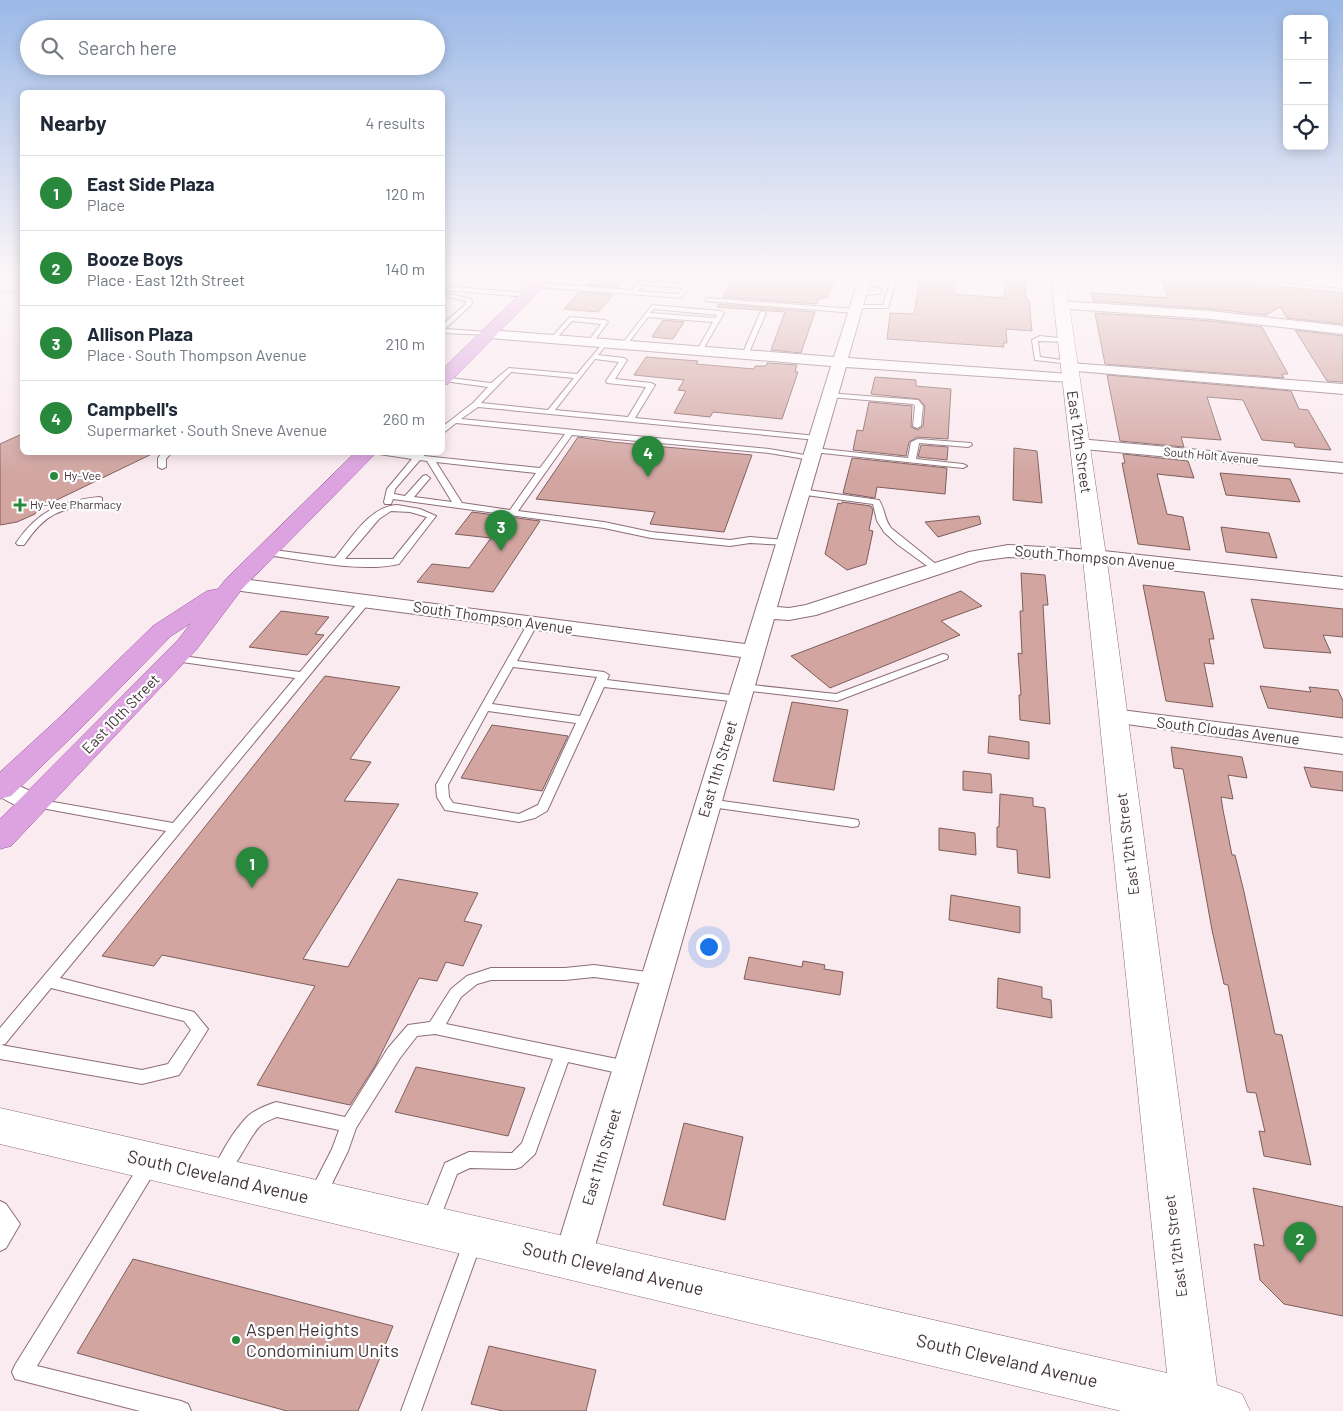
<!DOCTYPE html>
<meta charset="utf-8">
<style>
body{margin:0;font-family:Barlow,sans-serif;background:#f6f6f7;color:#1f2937}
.controls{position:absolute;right:15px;top:15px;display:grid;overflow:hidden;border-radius:8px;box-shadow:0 2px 12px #0003}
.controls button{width:45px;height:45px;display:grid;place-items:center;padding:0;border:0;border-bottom:1px solid #e0e1e3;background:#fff;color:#1f2937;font:25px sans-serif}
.you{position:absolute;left:708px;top:946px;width:18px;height:18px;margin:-12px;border:4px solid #fff;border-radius:50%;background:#1a73e8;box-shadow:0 0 0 8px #1a73e833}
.badge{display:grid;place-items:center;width:32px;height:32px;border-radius:50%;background:#28893d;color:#fff;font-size:16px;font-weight:700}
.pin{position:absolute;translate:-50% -41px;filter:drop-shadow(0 1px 2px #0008)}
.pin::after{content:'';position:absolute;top:26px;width:18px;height:15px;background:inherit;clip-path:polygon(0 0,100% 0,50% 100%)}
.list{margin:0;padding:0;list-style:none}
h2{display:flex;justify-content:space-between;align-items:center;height:65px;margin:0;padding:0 20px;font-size:21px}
h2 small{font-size:16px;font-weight:400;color:#747a83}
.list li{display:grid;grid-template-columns:32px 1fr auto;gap:15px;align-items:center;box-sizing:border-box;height:75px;padding:0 20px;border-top:1px solid #e0e1e3}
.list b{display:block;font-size:19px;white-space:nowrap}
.list p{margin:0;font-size:16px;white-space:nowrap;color:#747a83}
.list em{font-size:16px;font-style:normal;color:#747a83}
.icon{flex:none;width:28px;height:28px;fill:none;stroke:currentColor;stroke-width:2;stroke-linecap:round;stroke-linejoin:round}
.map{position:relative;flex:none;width:1343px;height:1411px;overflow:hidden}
.search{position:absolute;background:#fff;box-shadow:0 2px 12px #0003;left:20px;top:20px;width:425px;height:55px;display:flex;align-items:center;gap:12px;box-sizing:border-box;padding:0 18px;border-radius:28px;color:#747a83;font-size:19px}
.panel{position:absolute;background:#fff;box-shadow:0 2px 12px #0003;left:20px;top:90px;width:425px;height:365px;border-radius:8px}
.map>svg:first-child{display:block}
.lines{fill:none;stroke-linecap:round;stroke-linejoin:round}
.stream{stroke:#c8c1e6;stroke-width:4}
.building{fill:#d2a5a1;stroke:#7e5d5a}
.lane-casing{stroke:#8d6d78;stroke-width:2}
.street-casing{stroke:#8d6d78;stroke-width:2}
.secondary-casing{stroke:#8d6d78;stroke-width:1}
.primary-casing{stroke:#98559a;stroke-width:1}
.lane{fill:#fff;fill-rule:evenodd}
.street{fill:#fff;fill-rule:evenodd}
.secondary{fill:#fff;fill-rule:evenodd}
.primary{fill:#dda3e1;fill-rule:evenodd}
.poi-dot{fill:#28893d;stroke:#fdfdfd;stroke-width:2}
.labels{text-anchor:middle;stroke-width:4.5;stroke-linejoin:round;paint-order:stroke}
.far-street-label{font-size:12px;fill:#43353a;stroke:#fdfdfd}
.far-poi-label{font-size:12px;fill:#43353a;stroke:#fdfdfd;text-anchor:start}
.street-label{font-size:15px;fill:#43353a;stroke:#fdfdfd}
.near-street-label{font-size:18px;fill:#43353a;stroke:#fdfdfd}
.near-poi-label{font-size:18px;fill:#43353a;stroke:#fdfdfd;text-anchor:start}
</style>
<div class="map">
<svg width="1343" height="1411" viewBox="0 0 1343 1411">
<rect width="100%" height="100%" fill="#faebf0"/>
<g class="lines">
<path class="stream" d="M0 293 22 291"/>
</g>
<path class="building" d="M591 278H626L619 287 586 285Z
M731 278H835L827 298H819L817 304 723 297 731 284Z
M920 278H955L954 294 1004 298 1006 278H1024L1026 299 1029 300 1032 331 1006 329 1007 343H1003L1004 347 887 339 890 313 914 314Z
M1161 278H1203L1343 293V324L1287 318 1280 307 1266 315 1211 309 1093 301 1092 293 1168 298Z
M579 292 613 295 598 312 564 309Z
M719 304 815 312 801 353 771 350 785 312 717 307Z
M1095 313 1211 321 1262 327 1288 374H1282L1284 378 1105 364Z
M663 320 684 322 673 339 652 337Z
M1295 330 1343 336V382L1327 381Z
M646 357 698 361 696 364 754 369 755 366H766L767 363 797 365 795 372H798L782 419 713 412 710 417 674 413 686 391 678 390 684 380 634 375Z
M1107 375 1291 391 1299 409 1308 410 1331 450 1295 447 1294 443 1262 440 1243 400 1207 397 1221 440 1181 437 1184 447 1120 441Z
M875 377 916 380V386L951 389 948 439 917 437 909 442 906 456 853 450 857 430 863 431 869 402 912 406 911 427 918 430 923 426 925 406 919 399 871 394Z
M22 434V452H156L38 509 35 514 17 522 0 525V444Z
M578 437 612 442 752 455 724 532 650 524 655 512 536 499Z
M921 445 948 447 947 460 918 457Z
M1014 448 1037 451 1042 503 1013 500Z
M1123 454 1188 461 1194 478 1157 474 1167 514 1183 517 1190 550 1138 544 1122 463H1125Z
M852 458 947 468 945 494 877 487 875 498 843 493Z
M1220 473 1290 479 1300 502 1226 495Z
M842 502 871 506 873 510 869 530 873 531 866 564 847 570 825 554 838 503 841 504Z
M472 512 540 521 493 592 417 582 432 564 469 568 491 538 455 534Z
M979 516 981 524 938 537 925 522Z
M1221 527 1269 533 1277 558 1226 552Z
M1021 573 1045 575 1048 605H1043L1050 724 1020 720 1019 695H1021L1018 653 1022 654 1020 611H1023Z
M1143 585 1204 592 1214 639H1209L1214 664 1204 663 1213 707 1166 701Z
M961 591 982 606 941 621 960 635 830 688 791 656Z
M1251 599 1343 609V637L1323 635 1331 653 1264 648Z
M281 611 329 617 315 634 324 635 307 655 249 647Z
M325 676 400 687 350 759 371 762 344 801 399 804 303 959 348 967 398 879 478 893 464 921 482 925 463 966 446 962 437 981 419 978 375 1066 350 1105 257 1085 315 986 162 955 154 966 102 956Z
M1260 686 1311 692 1309 687 1338 690 1343 701V718L1268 708Z
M792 702 848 710 834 790 773 781Z
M492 725 568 736 542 791 461 778Z
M989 736 1029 742V759L988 753Z
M1171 747 1242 757 1247 778 1228 775 1233 799 1221 797 1223 810 1232 855H1235L1244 892 1275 1034 1282 1035 1311 1165 1264 1156 1259 1131 1265 1132 1256 1093 1247 1092 1228 985 1224 984 1212 930 1183 769 1174 768Z
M1304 767 1343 772V791L1311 787Z
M963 771 991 774 992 793 963 790Z
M1000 794 1033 798V806L1045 808 1050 878 1018 873 1017 850 997 847V827H999Z
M939 828 975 833 976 855 939 850Z
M951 895 1020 907V933L949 920Z
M749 957 802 967 803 961 825 965 824 969 843 972 840 995 744 979Z
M998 978 1042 987V998L1051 1000 1052 1018 997 1008Z
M416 1067 525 1088 508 1136 395 1112Z
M684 1123 743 1137 725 1220 663 1205Z
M1253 1188 1343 1207V1316L1284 1304 1260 1280 1254 1244 1264 1246Z
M133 1259 393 1326 358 1411H287L77 1353Z
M489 1346 596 1370 586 1411H503L471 1404Z"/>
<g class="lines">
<g class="lane-casing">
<path id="lane" d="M517 278H525L539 283 632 290 641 281 687 284 690 286 681 298 538 287ZM643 285 683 288 679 294 638 291Z
M891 278H897L888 308H854L853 307 856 305H883Z
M862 285 882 289 879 294 861 295 858 293 859 292 875 290 860 288V286Z
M442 286 528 293 531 295 528 297 442 290Z
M450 294 471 299 472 304 445 329 489 332 492 334 491 335 442 333V325L466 304V301L448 297V295Z
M708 298 855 309 858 311 855 313 706 301V299Z
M652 305 721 311 724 313 701 353 696 352 713 322 648 317 626 346H622V344ZM654 309 717 315 715 318 650 313Z
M763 311 766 313 748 355 743 356 742 355 760 313Z
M570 317 605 320 608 322 592 344 587 343 601 324 572 321 554 341H550V339Z
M1040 336 1068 339 1069 340 1066 342 1038 341 1040 357 1069 361 1072 363 1071 364 1035 360 1032 340Z
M604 342 607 344 598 355 624 358 627 360 615 379 651 383 655 385 635 418 817 436 821 438 817 440 478 407 461 419 769 449 811 456 815 458 811 460 769 453 572 435 518 511 604 522 651 532 730 540 750 537 785 540 788 541V545L750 543 730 546 651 538 604 528 393 499 391 504H385L384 502 387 489 412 459 366 452 416 455 418 452H424V456L540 468 565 434 456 423 442 434V427L473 403 488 387 444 381 442 377 491 383 509 368 577 374ZM595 359 619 362 606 381 607 383 646 387 628 417 555 410ZM511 372 574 378 548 410 481 403ZM420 460 427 461 452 502 414 497 430 478 426 475 423 476 405 496 394 494 395 489ZM436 462 536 473 510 510 462 503Z
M827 393 918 400 923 406 921 426 917 428 913 426 915 406 913 404 830 397H827Z
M918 439 971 443 972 445 968 447 919 443 916 459 963 464 967 466 963 468 813 452 809 450 813 448 908 458 911 442Z
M163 452H172L166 459V467L162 469 158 467V458Z
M801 489 879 500C885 509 884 519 891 528L942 569 937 572 934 571 897 544 884 532 877 521 873 504 798 494 797 492Z
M99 497 102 498V502C63 510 49 508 24 545H18L16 543C38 511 61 501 99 497Z
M397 505 420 509 436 516 399 564C359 573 307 560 266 555L261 552 266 549 335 558C351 539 370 506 397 505ZM391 511 410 512 427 517 393 559H345L379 519Z
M365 598 369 599 370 601 369 603 60 978 194 1012 208 1029 179 1075 142 1084 0 1059V1028L166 831 36 807 32 806 30 803 32 800 36 799 173 823 295 678 175 661 170 658 171 656 175 655 300 672 361 599ZM51 988 184 1021 191 1030 168 1064 142 1070 1 1045 5 1044Z
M533 620 538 623 517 661 604 672 609 675 607 680 739 696 745 699 739 702 604 687 547 811 535 818 519 822 445 810 437 797 436 785 528 623ZM513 667 597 677 580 716 492 704ZM488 711 576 723 538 805 519 814 453 803 449 797 448 785Z
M943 654 947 655 948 657 947 659 837 701 742 690 736 687 742 684 836 694Z
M708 799 853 819 858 820 859 823 858 826 853 827 704 806 702 803 704 800Z
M594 965 655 973 660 975 662 979 660 983 655 985 594 977 565 980H491L477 984 461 997 446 1024 627 1061 633 1063 635 1068 633 1073 627 1075 568 1062 535 1154 521 1167 515 1169 470 1168 457 1174 437 1226 431 1229 425 1226 422 1220 445 1163 469 1152 512 1153 522 1143 553 1059 435 1034 417 1036 400 1058 356 1128 348 1151 324 1200 318 1202 312 1200 309 1194 332 1149 339 1130 277 1117C272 1119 264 1122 260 1126 248 1138 233 1175 221 1180L215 1178 212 1172C221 1153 233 1131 248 1116 255 1110 267 1105 276 1102L345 1117 388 1048 408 1025 430 1022 451 989 467 976 491 968H565Z
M149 1157 155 1159 158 1165 155 1171 37 1366 181 1401 188 1404 191 1411H140L15 1379 12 1372 15 1365 143 1159Z
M0 1201 6 1204 20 1224 6 1248 0 1251Z
M473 1232 479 1235 482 1241 421 1411H401L464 1241 467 1235Z"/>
</g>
<g class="street-casing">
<path id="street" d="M859 278H871L848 358 1070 374 1075 375 1077 378 1075 381 1070 382 846 367 777 607 789 608 806 605 969 552 1008 545 1094 550 1343 577V589L1094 562 1008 557 979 561 816 615 789 620 774 619 591 1260 586 1274 572 1279 558 1274 553 1260 741 657 234 590 227 588 224 584 227 580 234 578 745 644 831 366 489 338 482 334 489 330 834 357Z
M1277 278 1343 280V288L1283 282Z
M1061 301 1211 311 1343 326V334L1211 319 1056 308 1055 305Z
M1070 363 1343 384V394L1065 370 1063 367 1065 364Z
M1079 439 1343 463V473L1073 448 1071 444 1073 440Z
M1113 709 1343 738V754L1105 721 1101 716 1105 711Z
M0 777 43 797 47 803 43 809C27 814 14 804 0 797Z"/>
</g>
<g class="secondary-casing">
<path id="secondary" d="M1051 278H1065L1108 569 1217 1385 1242 1394 1250 1411H1121L0 1144V1108L1167 1373 1084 569Z"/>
</g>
<g class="primary-casing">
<path id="primary" d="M537 278H552L448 384 442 385V370Z
M356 452H377L242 589 196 650 11 846 0 849V819L178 640 191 623 171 636 80 729 11 796 0 799V772L60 717 153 626 207 591 218 589 226 579Z"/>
</g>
<use href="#lane" class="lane"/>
<use href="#street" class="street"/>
<use href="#secondary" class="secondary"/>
<use href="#primary" class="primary"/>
</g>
<linearGradient id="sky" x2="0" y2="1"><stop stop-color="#9bb9e7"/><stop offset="0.58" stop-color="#fdf6f8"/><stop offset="1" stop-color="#fdf6f8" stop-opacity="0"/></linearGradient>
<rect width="1343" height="476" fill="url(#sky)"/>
<g class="poi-dot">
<circle cx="54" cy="476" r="5"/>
<path d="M17.5 497.5h5v5h5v5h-5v5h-5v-5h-5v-5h5z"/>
<circle cx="236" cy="1340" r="5"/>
</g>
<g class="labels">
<g class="far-street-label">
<text transform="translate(1211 456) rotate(5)" y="4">South Holt Avenue</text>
</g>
<g class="far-poi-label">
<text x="64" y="480">Hy-Vee</text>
<text x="30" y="509">Hy-Vee Pharmacy</text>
</g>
<g class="street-label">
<text transform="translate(1079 442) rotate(82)" y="5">East 12th Street</text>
<text transform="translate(1095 558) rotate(5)" y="5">South Thompson Avenue</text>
<text transform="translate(493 618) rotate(8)" y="5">South Thompson Avenue</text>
<text transform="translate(121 714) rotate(-46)" y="5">East 10th Street</text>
<text transform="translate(1228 731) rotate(7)" y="5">South Cloudas Avenue</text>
<text transform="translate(718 769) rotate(-73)" y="5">East 11th Street</text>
<text transform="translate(1128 844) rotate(-97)" y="5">East 12th Street</text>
<text transform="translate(602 1157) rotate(-73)" y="5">East 11th Street</text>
<text transform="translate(1176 1246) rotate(-97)" y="5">East 12th Street</text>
</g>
<g class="near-street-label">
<text transform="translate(218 1177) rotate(13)" y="6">South Cleveland Avenue</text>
<text transform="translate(613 1269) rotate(13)" y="6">South Cleveland Avenue</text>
<text transform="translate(1007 1361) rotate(13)" y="6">South Cleveland Avenue</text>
</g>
<g class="near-poi-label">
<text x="246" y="1336">Aspen Heights<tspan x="246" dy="21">Condominium Units</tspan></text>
</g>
</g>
</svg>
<div class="controls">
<button>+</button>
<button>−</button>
<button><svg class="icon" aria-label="locate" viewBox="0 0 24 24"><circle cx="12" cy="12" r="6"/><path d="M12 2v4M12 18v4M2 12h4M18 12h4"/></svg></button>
</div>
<div class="you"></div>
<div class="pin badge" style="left:252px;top:888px">1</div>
<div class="pin badge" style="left:1300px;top:1263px">2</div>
<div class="pin badge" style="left:501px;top:551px">3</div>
<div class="pin badge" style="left:648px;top:477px">4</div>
<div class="search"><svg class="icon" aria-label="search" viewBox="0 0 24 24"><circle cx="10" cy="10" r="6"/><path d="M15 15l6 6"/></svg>Search here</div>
<section class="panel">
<h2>Nearby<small>4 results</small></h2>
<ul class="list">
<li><span class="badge">1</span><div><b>East Side Plaza</b><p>Place</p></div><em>120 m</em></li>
<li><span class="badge">2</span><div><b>Booze Boys</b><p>Place · East 12th Street</p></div><em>140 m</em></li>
<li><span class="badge">3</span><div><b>Allison Plaza</b><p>Place · South Thompson Avenue</p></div><em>210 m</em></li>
<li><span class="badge">4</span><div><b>Campbell's</b><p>Supermarket · South Sneve Avenue</p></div><em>260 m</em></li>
</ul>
</section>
</div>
